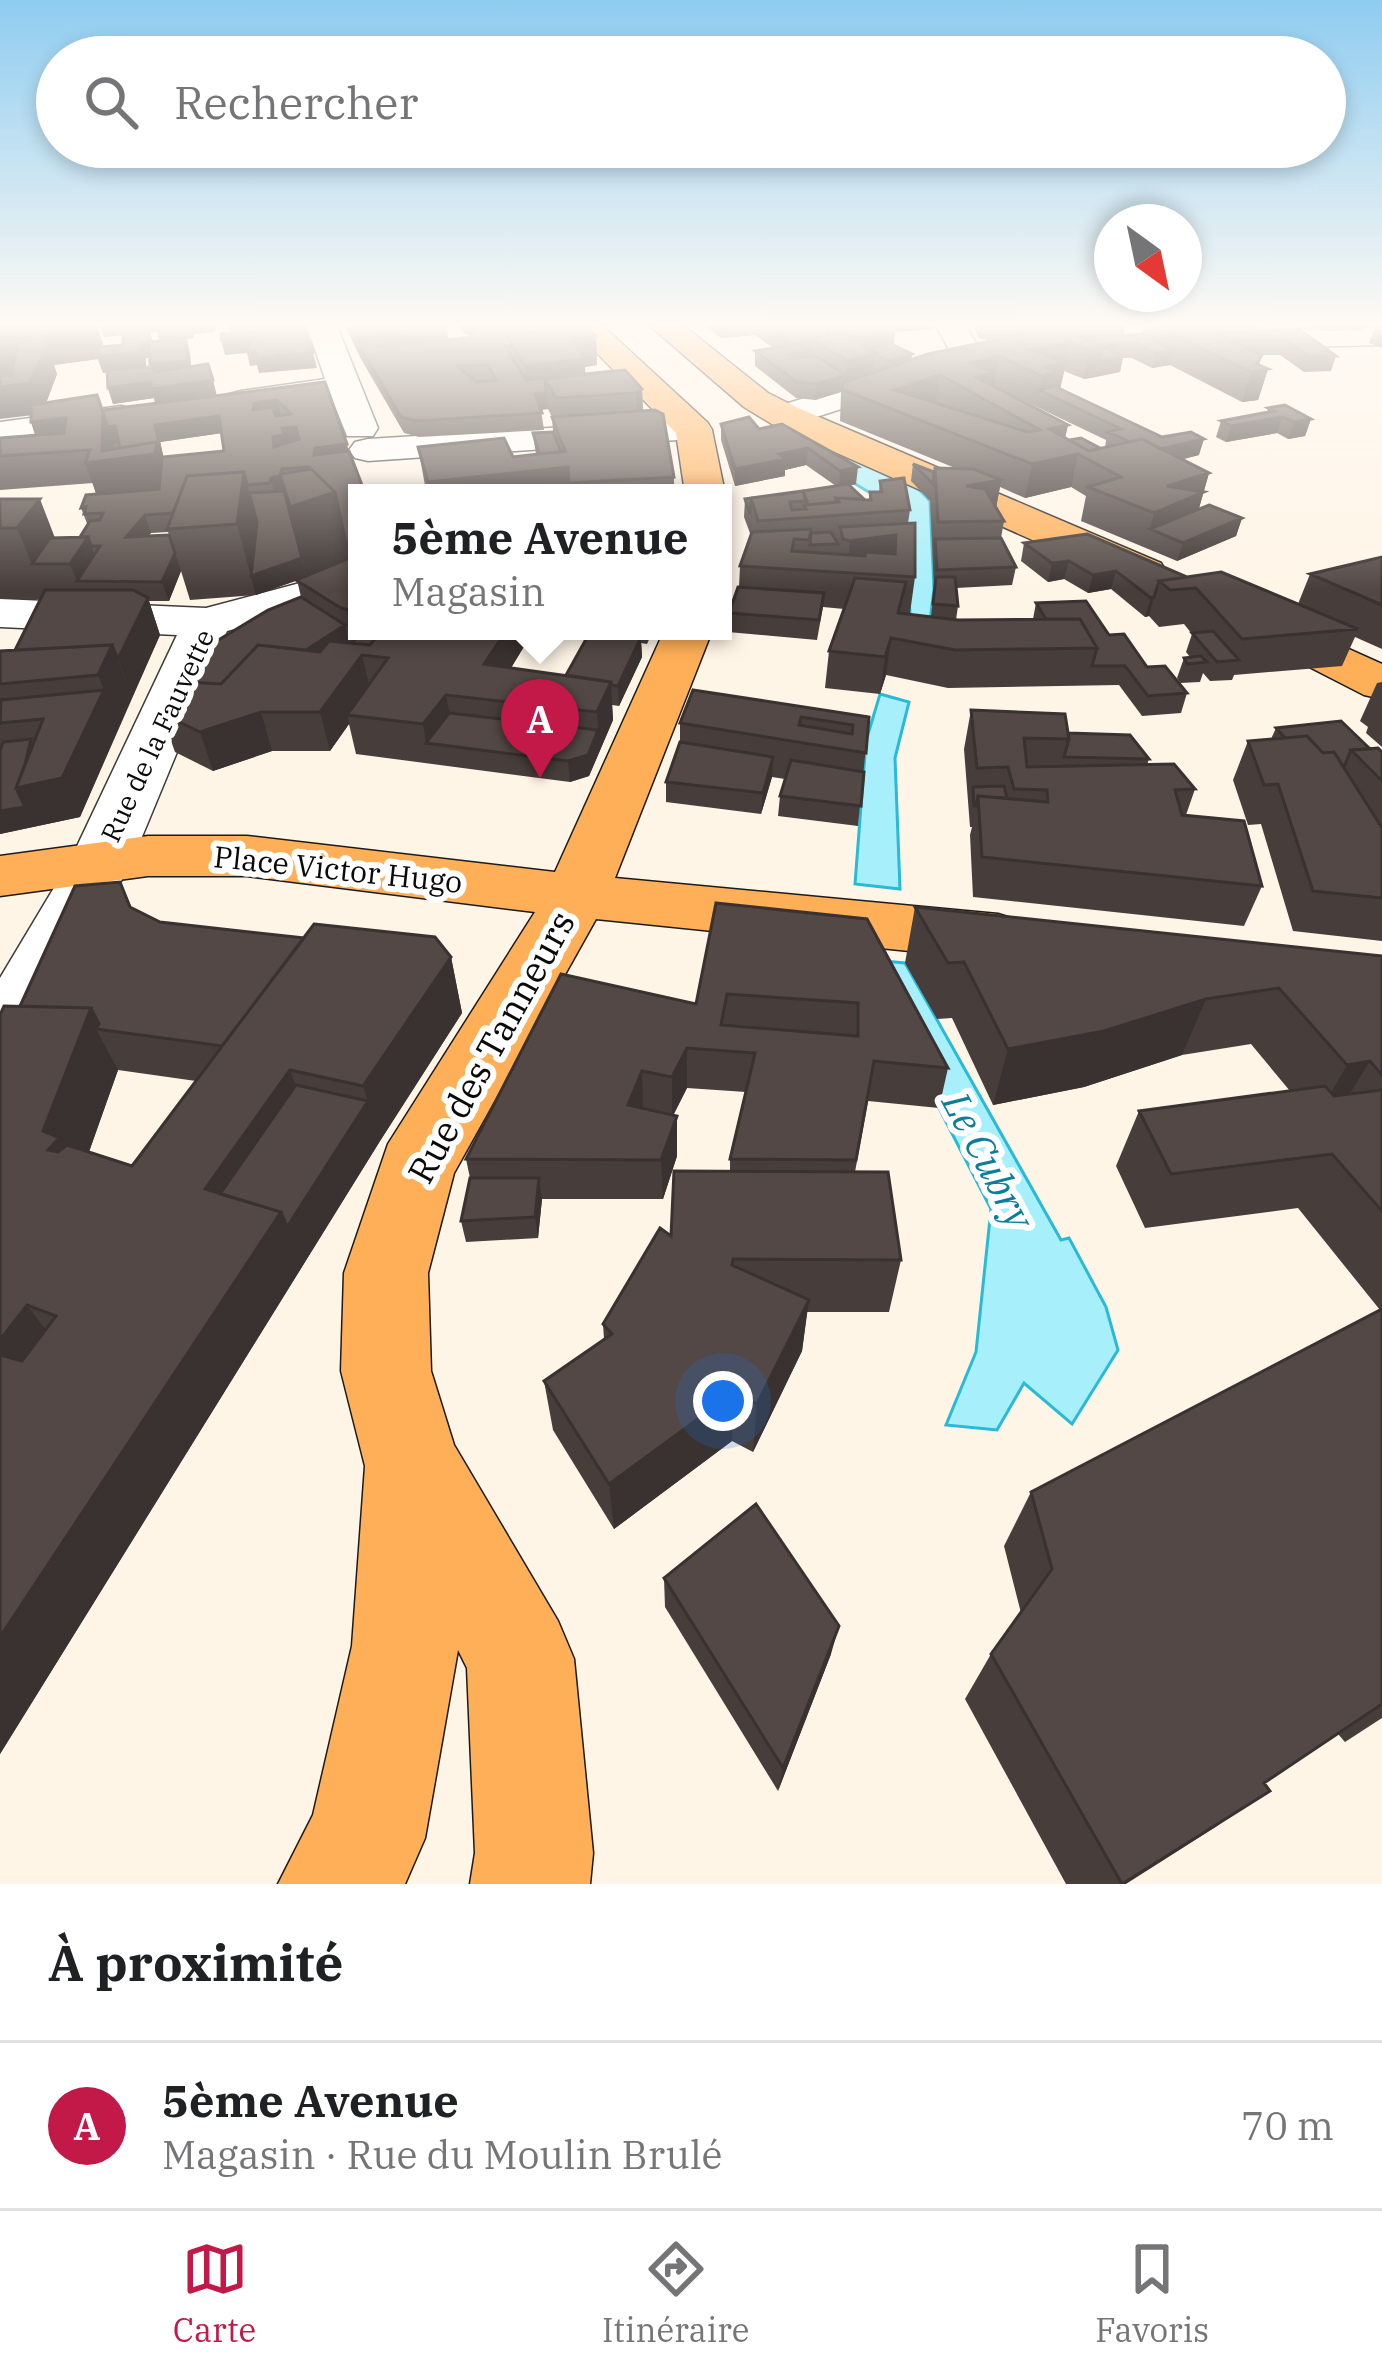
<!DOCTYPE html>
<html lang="fr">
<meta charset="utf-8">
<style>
body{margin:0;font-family:"IBM Plex Serif",serif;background:#f6f6f6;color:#202124}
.compass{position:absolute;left:1094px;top:204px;width:108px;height:108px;border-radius:50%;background:#fff;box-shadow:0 6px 18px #0003;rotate:147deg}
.you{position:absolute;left:723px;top:1401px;width:42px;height:42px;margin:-30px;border:9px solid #fff;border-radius:50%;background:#1a73e8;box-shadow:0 0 0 18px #1a73e833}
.badge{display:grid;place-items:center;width:78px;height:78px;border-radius:50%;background:#c31948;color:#fff;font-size:39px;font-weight:700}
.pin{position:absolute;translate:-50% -99px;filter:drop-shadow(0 3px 6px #0008)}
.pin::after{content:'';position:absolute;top:63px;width:42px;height:36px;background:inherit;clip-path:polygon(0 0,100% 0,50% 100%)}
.popup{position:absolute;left:348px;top:484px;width:384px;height:156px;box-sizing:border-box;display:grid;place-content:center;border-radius:0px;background:#fff;filter:drop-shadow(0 3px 9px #0005);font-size:39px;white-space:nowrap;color:#757577}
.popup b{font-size:45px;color:#202124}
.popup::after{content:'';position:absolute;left:50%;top:100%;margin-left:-24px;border:24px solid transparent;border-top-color:#fff}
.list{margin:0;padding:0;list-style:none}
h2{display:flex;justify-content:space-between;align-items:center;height:156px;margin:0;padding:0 48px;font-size:51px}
h2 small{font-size:39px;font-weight:400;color:#757577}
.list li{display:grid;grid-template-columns:78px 1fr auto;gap:36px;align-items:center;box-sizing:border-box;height:168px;padding:0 48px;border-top:3px solid #e0e0e0}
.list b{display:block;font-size:45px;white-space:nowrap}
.list p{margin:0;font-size:39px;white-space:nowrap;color:#757577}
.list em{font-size:39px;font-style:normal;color:#757577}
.icon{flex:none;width:66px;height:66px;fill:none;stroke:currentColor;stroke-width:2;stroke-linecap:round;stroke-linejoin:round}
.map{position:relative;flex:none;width:1382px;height:1884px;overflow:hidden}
.search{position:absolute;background:#fff;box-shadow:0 6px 18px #0003;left:36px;right:36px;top:36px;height:132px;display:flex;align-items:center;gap:30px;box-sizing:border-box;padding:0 42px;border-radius:66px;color:#757577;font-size:45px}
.sheet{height:324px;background:#fff}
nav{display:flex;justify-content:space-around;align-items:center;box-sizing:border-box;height:168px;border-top:3px solid #e0e0e0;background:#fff;font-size:33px;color:#757577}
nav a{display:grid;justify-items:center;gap:6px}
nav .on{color:#c31948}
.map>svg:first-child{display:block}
.water{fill:#a7effb;stroke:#28bad7;stroke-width:3}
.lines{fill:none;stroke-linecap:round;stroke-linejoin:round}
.minor-casing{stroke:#3d3d3d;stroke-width:3}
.major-casing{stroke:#1b1b1b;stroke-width:3}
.minor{fill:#fff;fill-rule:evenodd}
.major{fill:#ffaf57;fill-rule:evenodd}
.wall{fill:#473e3b;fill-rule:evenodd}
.shaded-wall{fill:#3a3230}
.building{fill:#534845;stroke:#3a3230;stroke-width:3;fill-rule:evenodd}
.labels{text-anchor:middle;stroke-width:12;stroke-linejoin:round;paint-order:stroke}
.far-street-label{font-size:27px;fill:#0a0a0a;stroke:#fff}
.street-label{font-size:30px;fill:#0a0a0a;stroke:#fff}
.near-street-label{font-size:36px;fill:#0a0a0a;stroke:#fff}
.near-water-label{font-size:39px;font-style:italic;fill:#0c7e9c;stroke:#fff}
</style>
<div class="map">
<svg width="1382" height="1884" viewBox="0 0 1382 1884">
<rect width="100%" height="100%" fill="#fff5e7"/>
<path class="water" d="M800 431 912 482 930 501 934 589 926 654 893 650 903 613 910 612 900 511 801 451Z
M880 694 909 702 895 758 900 889 855 884 866 741Z
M862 959 905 963 1061 1240 1069 1238 1106 1307 1118 1350 1072 1424 1024 1383 997 1430 946 1425 976 1352 991 1209Z"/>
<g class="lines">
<g class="minor-casing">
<path id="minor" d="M307 326H337L378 428 373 436H347L332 399 241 411 229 408 224 401 229 394 241 391 325 379Z
M936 326H966L984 357 979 364H957Z
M1382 327V345L1224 349 1208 340 1224 331Z
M926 361 943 371 938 378 785 427 772 424 767 416 772 408Z
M121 406 134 409 139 417 134 425 0 444V422Z
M694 419 707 422 712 430 707 438 368 461 355 458 349 450 355 442 368 439Z
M357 560V590L332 603 227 631 132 861 25 1058 0 1066V978L70 861 177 635 0 627V599L206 608 300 583Z"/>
</g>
<g class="major-casing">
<path id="major" d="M570 326H603L707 422 712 430 725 493 723 496 685 493 676 433Z
M650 326H684L768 393 798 408 1161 563 1167 573 1161 583 1145 586 1129 583 772 424 744 407Z
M1262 610 1382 664V699L1364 695 1245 634 1238 624 1245 614Z
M664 631H712L615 878 998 914 1021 921 1031 937 1021 953 998 960 596 919 454 1173 428 1273 431 1371 454 1445 558 1621 574 1659 593 1853 590 1884H470L475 1853 467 1668 458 1650 425 1838 405 1884H278L313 1815 352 1646 365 1466 341 1371 344 1273 388 1144 535 912 247 876H148L0 896V856L148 836H247L555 872Z"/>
</g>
<use href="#minor" class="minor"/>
<use href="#major" class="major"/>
</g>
<path class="wall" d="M0 326 104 347 123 345V335L104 337 101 326 215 332 194 334 193 338 165 340 186 338 190 354 191 367 217 396 325 382 347 444 357 493V631H533L511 668 566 675 588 635 559 631H653L647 644 641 643 642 657 619 706 612 705 613 720 589 776 570 782 356 754 349 724 330 751H272L213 771 175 752 161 713 187 682 301 597 297 580 256 595 190 600 181 571 169 601H149L160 635 80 817 0 834V651L15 650 40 599H0V499L55 538 80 537 88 526 81 508 96 494 93 483 0 490V438L35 435 31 422V415ZM157 331 160 341H153L150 332ZM150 357V364L152 369 146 368V358ZM98 359 103 373 107 372 108 388 113 404 154 398 155 403 103 413 46 403 57 374 54 365ZM221 433 224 451 163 457 160 442ZM168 532 169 535H149L151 533Z
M345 326H446L448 340 469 338 468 334H464L458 326H586L596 336 597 365 585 367V373L642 389 643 411 674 477V490L680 493H421L426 491 418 447 513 457 536 455 533 433 553 432 552 417 548 409 541 410 544 430 419 437 404 433 361 359Z
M705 326H933V329L895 332 894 345 912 354 911 360 990 341 979 338 974 326H1126L1123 336 1142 334 1144 326H1262L1261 331 1336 356 1331 371 1304 372 1280 355H1262L1259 365 1268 369 1258 400 1242 402 1170 365 1152 368 1132 358H1123L1120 372 1084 379 1064 371 1060 389 1199 455 1183 459 1209 473 1199 508 1242 518 1236 536 1177 561 1081 521 1086 496 1071 487 1025 498 1000 487 996 508 1004 521 1001 538 1016 567 1012 585 956 588 958 606 956 620 1033 619 1036 603 1109 635 1147 667 1187 693 1181 713 1142 716 1119 685 948 688 886 675 880 694 825 688 829 651 844 609 823 607 817 640 728 632 729 613 739 587 740 566 751 536 744 517 745 499 836 486 806 465 785 470V476L735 486 721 440V424L759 429 782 424 856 484 849 486 864 499 869 500 870 492H879L880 481 910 510 908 523 915 577 910 613 902 614 931 617 934 589 930 501 911 481 913 464 934 472 955 468 840 421 841 392 815 400 796 398 755 366V351L773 348 755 335 721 338ZM995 387 1106 440 1105 448 1100 449 1065 438 1068 425Z
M1311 326H1363L1362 330 1324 331Z
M1382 327V348L1369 343 1375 328Z
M1268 408 1311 419 1305 436 1288 439 1277 433 1226 442 1216 437 1221 421 1267 412Z
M1024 543 1187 577 1298 604 1310 574 1382 557V649L1355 637 1342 666 1234 675 1232 680 1210 681 1203 673 1200 682 1180 683 1177 678 1184 658 1190 657 1186 652 1192 634 1184 624 1159 627 1149 616 1145 617 1111 589 1088 593 1064 579 1048 582 1021 561Z
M1382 682V747L1366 733 1368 727 1360 721 1377 683Z
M693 690 869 717 858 826 778 816 780 796 785 779 772 777 761 814 666 802V782L680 742V723Z
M971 710 1068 733 1149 759 1147 765 1195 789 1186 815 1262 886 1244 926 973 897 970 835 972 827H970L964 749Z
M1276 728 1382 752V941L1293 931 1261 824 1248 825 1233 780 1248 741 1271 739Z
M120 882 132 908 160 922 451 957 462 1013 380 1141 0 1754 20 1006ZM118 1070 196 1081 132 1166 89 1152Z
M716 903 948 1068 939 1108 868 1101 855 1172 901 1260 889 1312H807L802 1351 753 1452 732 1441 614 1529 553 1430 544 1381 604 1339 603 1324 671 1236 730 1171V1159L746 1092 687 1088 673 1116H677V1156L663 1199H542L538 1238 466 1242 461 1221 470 1178 466 1159 696 1004Z
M915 907 1382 956V1718L1345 1742 1338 1734 1264 1784 1217 1826 1126 1884H1066L965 1699 991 1654 1021 1613 1004 1546 1031 1492 1380 1310 1298 1208 1145 1228 1116 1166 1139 1111 1290 1091 1251 1044 1182 1055 1084 1087 993 1105 952 1018 937 1019 905 963Z
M664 1578 831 1654 778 1791 665 1607Z"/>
<path class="shaded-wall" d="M0 326H37L43 336 44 326H97L104 347 141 343 149 332 104 337 100 326H216L215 332 194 334 193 338 160 341 157 331 150 332 154 357 146 358V368L103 373 98 359 54 365 57 374 42 414 0 419Z
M247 326 255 338 313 352 317 368 259 373 257 365 250 366 247 353 225 355 221 340 233 339 230 328Z
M447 326 450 355 381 362 376 333Z
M463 326H504V330L471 333 468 328V334H464Z
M509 326H526L527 336 510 338Z
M721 326H755V335L721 338Z
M852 326H933V329L895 332 892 358 875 354 872 382 843 391 842 383 841 392 815 400 816 384 846 375Z
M374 328 378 357 358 344 361 359 356 330Z
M596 336 597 365 585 367 586 388 545 379 548 409 536 410 528 396 525 366 571 339Z
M186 338 190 354 191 376 155 379 150 364Z
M812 341 808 366 789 354 797 344Z
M1071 342 1059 393 1039 390 1036 406 1042 376 1031 350Z
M1114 346 1111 359 1123 356 1120 372 1096 377 1105 348Z
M1103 347 1096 377 1084 379 1090 350Z
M1174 350 1170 365 1152 368 1156 353Z
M912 354 910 370 888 377 889 361Z
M1262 355 1257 371 1268 369 1258 400 1242 402 1251 372Z
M999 356 994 386 988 401 971 363Z
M940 375 935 405 895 390Z
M213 380 217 396 156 405 154 398 113 404 108 388 151 382Z
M642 389 643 420 637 424 636 393Z
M277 400 281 416 257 426 253 410 254 403Z
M103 412 108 427 115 426 121 443 113 444V460L155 425 219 416 223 433 160 442 167 474 165 487 97 496 85 463 102 451Z
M1282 417 1277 433 1226 442 1231 426Z
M66 418 77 450 42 453 31 422Z
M1311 419 1305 436 1288 439 1294 422Z
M1068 425 1064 442 1049 429Z
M296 427 300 444 278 464 273 437 282 428Z
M1204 439 1199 455 1145 469 1150 452Z
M347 444 350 461 314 455 315 448Z
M808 448 806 465 785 470V476L735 486V469L779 454Z
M1078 454 1071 487 1025 498 1032 464Z
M568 467 570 493H430L428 482Z
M858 467 856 484 839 488 840 471Z
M244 472 262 541 302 558 307 577 256 595 237 524Z
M1209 473 1194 526 1150 529 1154 513 1167 486Z
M280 476 285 493 275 500 271 478Z
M1001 480 995 514 966 486Z
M335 492 355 535 357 554 307 577 290 507Z
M40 499 65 564H32L17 528Z
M145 515 151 533 132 555 126 537Z
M1242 518 1236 536 1177 561 1183 543Z
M896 535 892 571 847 573 850 541Z
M88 537 101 572 77 581 70 564Z
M175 553 181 571 169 601 162 582Z
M1069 561 1064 579 1048 582 1052 563Z
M1116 571 1111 589 1088 593 1093 575Z
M1154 597 1149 616 1145 617 1151 598Z
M148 598 160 635 132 697 118 659Z
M345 625 349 644 294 658Z
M506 631 533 632 490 702 484 664Z
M641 637 642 657 619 706 618 686Z
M891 638 886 675 880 694 885 657Z
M112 645 132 697 80 817 0 834V811L16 788 104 690 98 675Z
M362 655 371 693 347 715 349 724 330 751 320 712Z
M611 682 613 720 589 776 570 782 568 761 598 730 597 712Z
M446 695 453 733 426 743 423 724Z
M261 712 272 751 213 771 200 732Z
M773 757 772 777 761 814 763 793Z
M451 957 462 1013 380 1141 0 1754V1637L281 1212 368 1101 363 1086Z
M1206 999 1182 1055 1084 1087 993 1105 1008 1049Z
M91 1008 103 1030 96 1029 118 1070 81 1174 48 1150 43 1131Z
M687 1048V1088L672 1117V1077Z
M1370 1061 1336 1116 1315 1121 1347 1065Z
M290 1070 310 1125 250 1215 205 1189Z
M642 1071 643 1111 628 1105Z
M677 1116V1156L663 1199 661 1160Z
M539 1178 542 1199 538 1238 535 1217Z
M809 1300 802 1351 753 1452 757 1404Z
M27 1305 66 1357 0 1365V1340Z
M735 1392 732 1441 614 1529 609 1484Z
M839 1626 831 1654 778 1791 783 1768Z"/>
<path class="building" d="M33 326H94L93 330 43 336 47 345 30 383 0 387V376L11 375 18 345 0 347V341L30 338Z
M230 326H303L313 352 256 358 255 350 246 351 255 338 221 340V334L246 332 247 326 230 328Z
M354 326H447L376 333 374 328 356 330Z
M484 326H491L498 334 527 330V326H574L505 333 513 346 506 347 526 380 614 371 545 379 546 393 535 394 542 413 416 421 401 417 358 344 376 342 378 347 474 337 468 328ZM488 365 496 380 476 382 458 366Z
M577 326H586L596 336 571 339 584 359 525 366 505 333Z
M763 326H828L827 336 812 338V341L797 344 809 351 789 354 794 358 816 356 846 375 816 384 797 382 755 351 792 345Z
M831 326H888L896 330 850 338Z
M1156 326H1199L1262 355 1256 364 1268 369 1251 372Z
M149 327V342L141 343V352L98 357V347L123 345V329Z
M1058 327 1103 347 1090 350 1071 342 1031 350 1066 363 1046 367 1057 372 1042 376 999 356 971 363 992 373 976 377 1068 425 1049 429 1089 451 1142 439 1209 473 1167 486 1204 492 1154 513 1088 487 1121 477 1078 454 1032 464 843 390 842 383 928 354ZM940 375 1040 430 1027 432 895 390Z
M1300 330 1336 356 1309 357 1285 339 1232 341 1214 332Z
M843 333 875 352 847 361 812 338Z
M1142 334 1174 350 1156 353 1136 343 1110 344 1114 346 1105 348 1123 356 1100 361 1103 347 1084 339Z
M186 338 187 361 150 364 149 342Z
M891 344 912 354 889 361 875 354V352L868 348Z
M208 364 213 380 151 389V382L108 388 107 370 149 367 156 372Z
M625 370 642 389 636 393 556 398 545 379Z
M325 382 347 444 315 448 314 455 349 451 365 493H357V517L351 519 355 535 346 543 335 492 311 469H309V467L282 469 280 476 271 478 270 483 247 485 244 472 187 476 173 513 145 515 126 537 169 535 175 553 162 582 77 581 100 546H91L88 537H80L90 521 100 520 103 513 84 514 86 507 81 508 86 495 159 489 162 457 224 451 219 416 155 425 162 457 157 442 120 448 115 426 108 427 102 410ZM277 400 291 414 276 416 272 407 253 410 254 403ZM296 427 299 439 274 447 273 437 284 435 282 428Z
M1054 386 1162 437 1191 432 1204 439 1161 449 1142 439 1130 442 1108 432 1121 429 1039 390Z
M97 395 103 412 102 451 157 442 155 454 85 463 90 450 0 456V438L64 433 66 418 31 422V405Z
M1285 405 1311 419 1294 422 1282 417 1231 426 1221 421 1274 411 1268 408Z
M655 410 663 414 674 477 569 483 568 467 428 482 418 447 504 438 513 457 565 451 552 417Z
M749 417 759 429 782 424 858 467 840 471 808 448 779 454 786 459 735 469 721 424Z
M553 432 561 452 539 454 533 433Z
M1081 438 1100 448 1089 451 1069 440Z
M913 464 934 472 933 484Z
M935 468 974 469 1001 480 966 486 985 489 1004 521 938 522Z
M311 469 335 492 290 507 280 474Z
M244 472 237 524 167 529 187 476Z
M904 478 910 510 758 521 751 498 803 491 807 501 790 502 792 510 806 509 804 505 839 502 836 498 871 500 870 492H882L880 481Z
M569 482 570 493H522L521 488Z
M848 484 864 499 836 498V502L807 505 803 491 777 495Z
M436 487 449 493H421Z
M504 490 505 493H475Z
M680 490V493H606V492Z
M284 491 302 558 251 576 257 522 249 493Z
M751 498 750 514 745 499Z
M0 499H40L17 528H0Z
M1209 505 1242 518 1183 543 1150 529Z
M915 523V577L740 566 752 532 811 529 809 540 794 539 792 551 865 556V552L895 554 896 535 850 541 843 539 840 527Z
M831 532 838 544 810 545 811 533Z
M1087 534 1187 577 1159 581 1154 597 1151 598 1116 571 1093 575 1069 561 1052 563 1024 543Z
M88 537 70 564H32L50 538Z
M1001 538 1016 567 937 570 935 539Z
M357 555V597L349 602 357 601V612L341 608 296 580Z
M1382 557V605L1310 574Z
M1221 572 1358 629 1242 639 1196 588 1170 590 1159 581Z
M936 577H955L958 606 933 604Z
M855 578 906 582 898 613 958 620 1080 619 1097 648 955 650 891 638 885 657 829 651Z
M738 587 824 593 819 620 729 613Z
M45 590H133L148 598 118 659 112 645 15 650Z
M301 597 345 625 306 650 258 645 221 684 187 682 197 653 268 610Z
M1086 601 1109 635 1124 634 1147 667 1165 666 1187 693 1148 696 1125 666H1092L1097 648 1080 619H1046L1036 603Z
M381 631H506L484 664 611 682 597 712 446 695 423 724 347 715 388 658 362 655 320 712H261L200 732 161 713 174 681 221 684 258 645 320 652 329 641 370 645Z
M1213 631 1239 660 1217 662 1192 633Z
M590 632 641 637 618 686 611 685V682L566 675Z
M365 633 377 636 370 645 350 643Z
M112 645 98 675 0 684V651Z
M1201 656 1207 662 1187 664 1184 658Z
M104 690 62 778 16 788 43 719 0 723 1 700Z
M693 690 869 717 866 753 680 723ZM801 717 853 725 852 734 799 725Z
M971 710 1065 714 1069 739 1024 738 1027 767 1174 764 1195 789 1175 790 1182 815 1244 821 1262 886 982 857 978 796 1048 802 1047 790 1014 789 1008 767 977 768Z
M449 713 598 730 588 755 568 761 426 743Z
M1341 721 1370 749 1351 750 1344 767 1334 752 1323 753 1307 736 1285 738 1276 728Z
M1068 733 1130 735 1149 759 1064 757 1069 739Z
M1307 736 1323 753 1334 752 1382 828V898L1313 891 1278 784 1264 785 1248 741Z
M31 739 25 764 16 788 25 807 0 811V751L3 742Z
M680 742 773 757 763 793 666 782Z
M1378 748 1382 752V781L1351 750Z
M791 760 864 772 861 806 780 796Z
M1004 786 1007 798 978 796 976 806H974L973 787Z
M120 882 130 907 160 922 304 938 222 1046 96 1029 99 1024 91 1008 20 1006 75 886Z
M716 903 867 919 948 1068 874 1061 856 1160 730 1159 755 1053 687 1048 672 1077 642 1071 628 1105 677 1116 661 1160 466 1159 561 974 696 1004ZM727 994 858 1003V1036L721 1025Z
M915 907 1382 956V1075L1370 1061 1347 1065 1279 988 1206 999 1104 1031 1008 1049 964 962 948 963Z
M314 924 435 937 451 957 363 1086 290 1070 205 1189 281 1212 0 1637V1355L22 1361 56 1316 27 1305 0 1340V1015L4 1006 91 1008 43 1131 59 1138 48 1150 58 1152 67 1145 132 1166Z
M296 1085 368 1101 287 1227 281 1212 220 1194Z
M1325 1086 1334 1096 1382 1090V1211L1332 1154 1171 1174 1139 1111Z
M674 1171 888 1172 901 1260 733 1259 732 1265 809 1300 757 1404 735 1392 609 1484 544 1381 612 1334 603 1324 660 1228 671 1236Z
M470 1178H539L535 1217 461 1221Z
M1382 1309V1704L1264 1783 1270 1791 1122 1884 991 1654 1052 1569 1031 1492Z
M756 1504 839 1626 783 1768 664 1578Z"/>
<linearGradient id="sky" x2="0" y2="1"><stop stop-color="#8eccf0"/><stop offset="0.55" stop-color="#fffaf4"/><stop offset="1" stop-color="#fffaf4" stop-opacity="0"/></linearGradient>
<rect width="1382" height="590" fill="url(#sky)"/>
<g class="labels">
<g class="far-street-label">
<text transform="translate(158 736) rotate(-65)" y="9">Rue de la Fauvette</text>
</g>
<g class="street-label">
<text transform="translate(338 870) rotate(6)" y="10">Place Victor Hugo</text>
</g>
<g class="near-street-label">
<text transform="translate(491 1047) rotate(-61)" y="13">Rue des Tanneurs</text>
</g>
<g class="near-water-label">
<text transform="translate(988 1160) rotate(62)" y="14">Le Cubry</text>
</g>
</g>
</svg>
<svg class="compass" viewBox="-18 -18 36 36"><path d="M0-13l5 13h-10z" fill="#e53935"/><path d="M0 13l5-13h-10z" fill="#757577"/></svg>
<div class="you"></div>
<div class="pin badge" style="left:540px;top:778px">A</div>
<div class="popup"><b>5ème Avenue</b>Magasin</div>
<div class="search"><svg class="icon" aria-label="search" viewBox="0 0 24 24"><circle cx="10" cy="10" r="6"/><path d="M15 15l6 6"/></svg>Rechercher</div>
</div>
<section class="sheet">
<h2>À proximité<small></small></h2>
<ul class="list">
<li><span class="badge">A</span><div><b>5ème Avenue</b><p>Magasin · Rue du Moulin Brulé</p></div><em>70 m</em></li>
</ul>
</section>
<nav>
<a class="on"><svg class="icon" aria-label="map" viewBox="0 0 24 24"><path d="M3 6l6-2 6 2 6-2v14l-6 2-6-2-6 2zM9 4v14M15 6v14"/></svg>Carte</a>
<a><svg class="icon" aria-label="directions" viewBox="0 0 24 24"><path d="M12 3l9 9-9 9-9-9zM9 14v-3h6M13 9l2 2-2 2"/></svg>Itinéraire</a>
<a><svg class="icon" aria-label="saved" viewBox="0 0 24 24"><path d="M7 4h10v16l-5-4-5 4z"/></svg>Favoris</a>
</nav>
